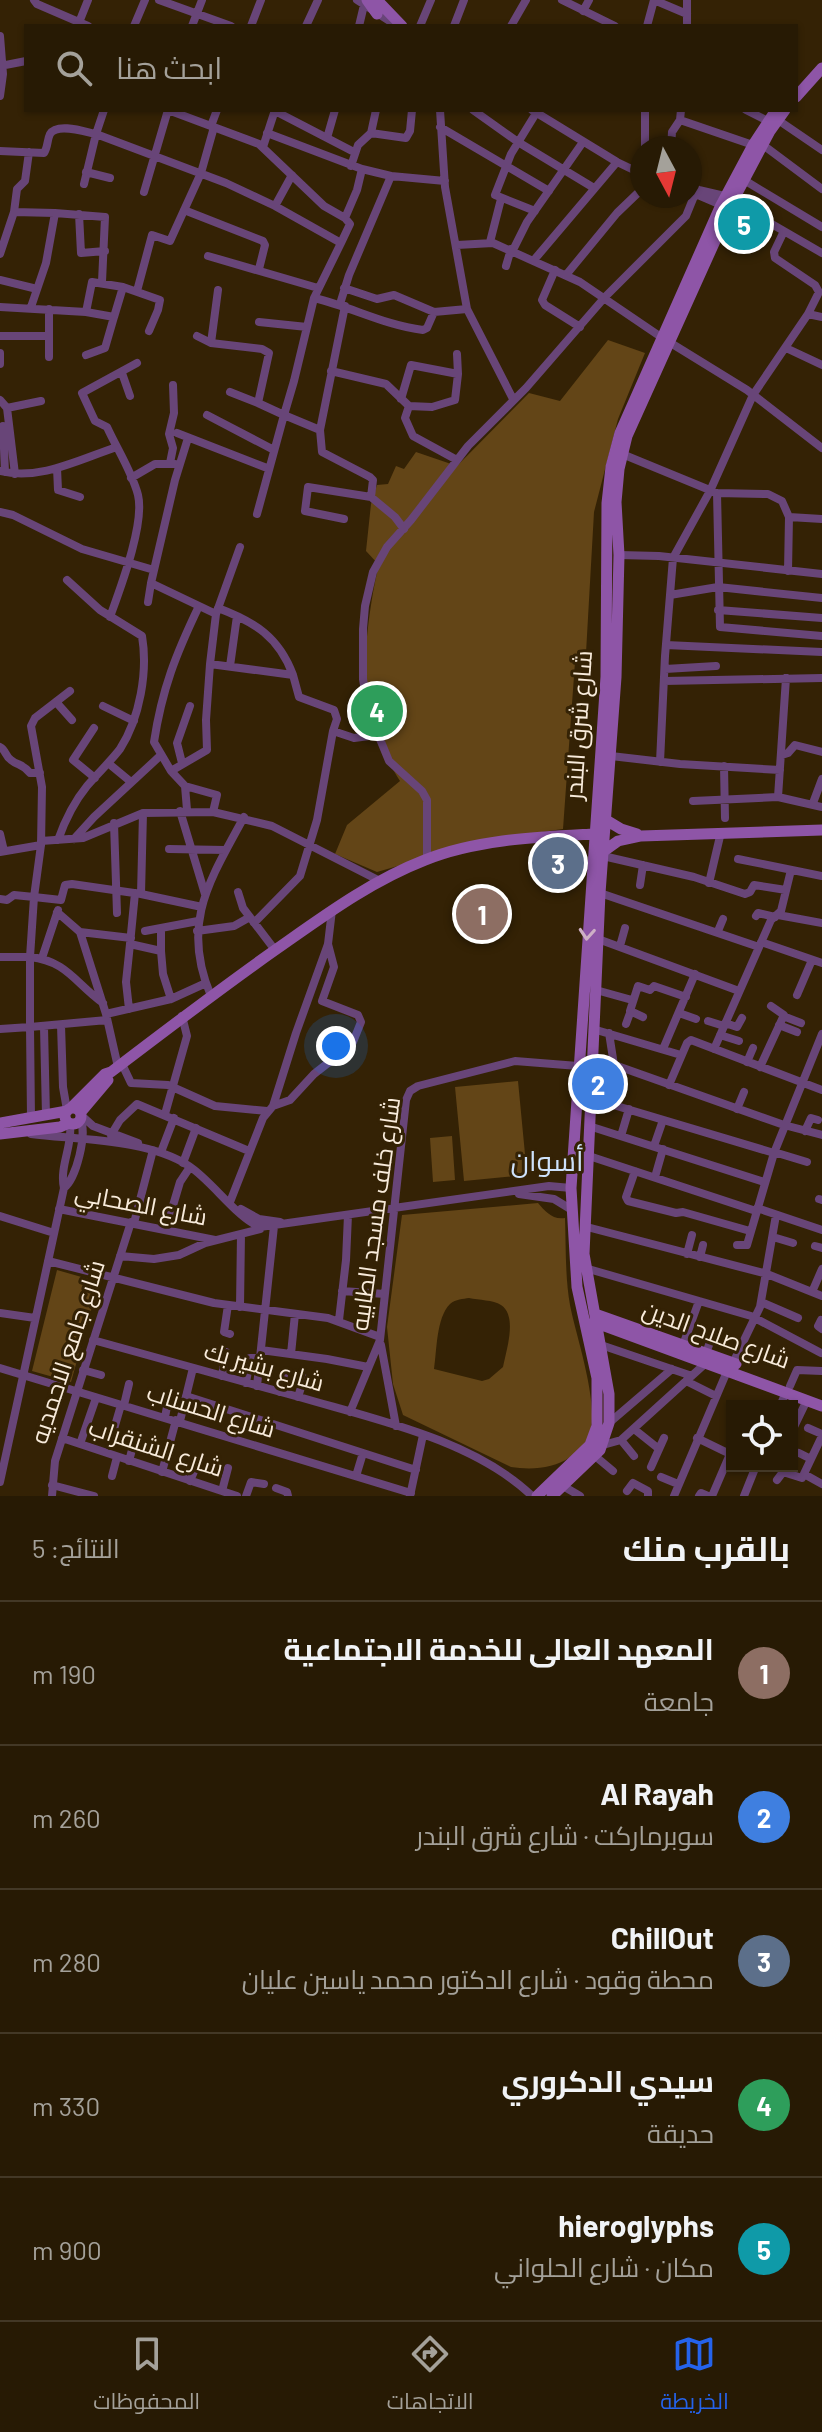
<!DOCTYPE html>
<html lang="ar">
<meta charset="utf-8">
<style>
body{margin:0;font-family:Barlow,Cairo,sans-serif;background:#2f230e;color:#f1f3f6;direction:rtl}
.controls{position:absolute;right:24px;bottom:24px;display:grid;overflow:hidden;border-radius:0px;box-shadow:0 2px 6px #0004}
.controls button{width:72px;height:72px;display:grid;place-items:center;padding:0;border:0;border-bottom:2px solid #433826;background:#271a04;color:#f1f3f6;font:40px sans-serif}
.compass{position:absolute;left:630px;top:136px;width:72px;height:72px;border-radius:50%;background:#271a04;box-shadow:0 2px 6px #0004;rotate:173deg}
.you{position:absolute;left:336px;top:1046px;width:28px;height:28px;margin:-20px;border:6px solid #fff;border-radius:50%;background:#1a73e8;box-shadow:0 0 0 12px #1a73e833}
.badge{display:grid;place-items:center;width:52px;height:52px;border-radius:50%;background:#2563eb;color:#fff;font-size:26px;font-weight:700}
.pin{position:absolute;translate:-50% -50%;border:4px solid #fff;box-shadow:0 2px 8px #0006}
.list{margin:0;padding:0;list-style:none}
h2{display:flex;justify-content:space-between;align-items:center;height:104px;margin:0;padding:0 32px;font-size:34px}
h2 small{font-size:26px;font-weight:400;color:#a4a19a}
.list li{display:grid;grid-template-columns:52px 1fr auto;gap:24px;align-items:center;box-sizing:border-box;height:144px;padding:0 32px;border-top:2px solid #433826}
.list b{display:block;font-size:30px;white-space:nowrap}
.list p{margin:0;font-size:26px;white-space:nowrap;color:#a4a19a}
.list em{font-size:26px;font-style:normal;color:#a4a19a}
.icon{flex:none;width:44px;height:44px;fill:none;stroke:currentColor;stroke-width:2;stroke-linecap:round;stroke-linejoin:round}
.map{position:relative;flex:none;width:822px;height:1496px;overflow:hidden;direction:ltr}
.search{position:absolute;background:#271a04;box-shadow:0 2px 6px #0004;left:24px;right:24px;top:24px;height:88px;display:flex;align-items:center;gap:20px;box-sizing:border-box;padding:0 28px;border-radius:0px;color:#a4a19a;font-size:30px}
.sheet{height:824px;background:#271a04}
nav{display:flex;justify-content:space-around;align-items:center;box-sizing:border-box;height:112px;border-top:2px solid #433826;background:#271a04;font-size:22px;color:#a4a19a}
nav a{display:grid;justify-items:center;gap:4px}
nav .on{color:#2563eb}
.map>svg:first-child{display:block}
.green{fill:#634517;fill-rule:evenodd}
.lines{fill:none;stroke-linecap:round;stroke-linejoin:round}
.street{stroke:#684578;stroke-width:8}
.secondary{stroke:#8e55a7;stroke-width:11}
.oneway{stroke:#ceafc6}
.labels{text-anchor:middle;stroke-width:6;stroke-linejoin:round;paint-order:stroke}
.street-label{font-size:24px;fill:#f8ebdb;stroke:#342205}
.quarter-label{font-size:28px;fill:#cee2fb;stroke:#342205}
</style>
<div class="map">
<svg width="822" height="1496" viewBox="0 0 822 1496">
<rect width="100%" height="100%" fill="#342205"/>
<path class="green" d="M608 340 645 353 618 419 594 512 586 653 575 662 563 829 491 839 377 872 335 854 347 825 400 781C385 758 373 727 367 701 360 674 371 593 379 565L366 551 371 504 377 485 388 484 396 466 404 469 416 452 457 466 529 393 560 401Z
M518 1081 527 1175 464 1181 455 1087Z
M452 1136 455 1180 433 1182 430 1138Z
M538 1203C545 1211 552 1220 565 1218 566 1246 565 1277 570 1305 576 1337 602 1410 588 1439 584 1447 577 1452 570 1457 554 1469 530 1470 511 1467L403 1415 393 1384 387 1327 402 1215ZM469 1298C479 1300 493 1300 501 1305 518 1316 506 1351 503 1367L489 1379 482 1381 434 1369C437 1351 436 1318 450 1304 456 1299 463 1299 469 1298Z
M57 1270 99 1282 71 1382 32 1371Z"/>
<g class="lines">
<path class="street" d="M34 0 37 4 88 26
M159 0 231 26
M357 0 397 26
M562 0 615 26
M654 0 687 14
M583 11 589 0
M78 25 88 0
M134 26 145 0
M192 26 202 0
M251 26 261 0
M306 26 318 0
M359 26 364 5
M420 26 431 0
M454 26 464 0
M511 26 526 0
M647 26 654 0
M687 26V0
M0 36 3 74 0 96
M0 66 26 61
M168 110 259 144 324 206 345 218
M440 110 445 187 467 309 513 399
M473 110 518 142 594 188
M532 110 617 162 642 174
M645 110V148
M681 110 680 120 753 145
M746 110 768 121
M275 111 354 152
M778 120 822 150
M211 126 217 110
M440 127 549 191
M267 133 362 169 357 190 345 218 350 224 341 243
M371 133 406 138 410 131 412 110
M327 138 335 110
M763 145 822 189
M263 147 275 110
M671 148 672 132 680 120
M0 151 44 153C48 147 47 140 50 134 57 122 86 132 96 134L104 110
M351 166 358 145 371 133 376 110
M362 169 391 176
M86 172 110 178
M744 180 822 227
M84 184 96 134 226 183 275 206 341 243 314 298C352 307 384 325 423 330L427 328 434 312 467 309
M690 188 729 197
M144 192 168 110
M691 192 726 207
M732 201 822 253
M275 206 292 175
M184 210 263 241 265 245 259 269
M535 211 495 195 511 154 538 110
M14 212 55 213
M79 214 81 253 105 251
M784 231 774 252 775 258 815 285 819 292 808 314
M490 242 501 199
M457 245 493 243 580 282 661 337 747 390 822 448
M513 250 527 222 583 142
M0 254 14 212 17 189 25 181 29 152
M208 256 318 288
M534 260 617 162
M506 266 511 249
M555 270 542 300 545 305 580 327
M566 275 617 213 642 189
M0 280 37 289
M344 288 377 299 394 295 434 312
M137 291 152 235 170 241 201 173 214 127
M314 298 294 381 284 415 320 430 345 306
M340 304 349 275 391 176 445 181
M0 307 86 312 114 317 123 287 160 300 158 310 149 331
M31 307 46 263 55 213 105 217 102 282
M49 309V357
M86 312 92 282 123 287
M259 322 307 327
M0 336H48
M197 336 211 343 262 349 269 353 258 403 230 392
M211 343 218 290
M786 348 822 365
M0 353V364
M86 355 105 348 114 317
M331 371 386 384 409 406 432 407 455 400 458 374 457 354
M122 373 130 396
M401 399 411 365 458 374
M0 400 7 408 15 474
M409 406 405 418 413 436 457 460
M7 408 41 401
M207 415 272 449
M3 426 5 472
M320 430 322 452 370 477 373 480 371 497
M177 433 267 468
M622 454 717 493 768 494 782 501 789 517 788 571
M170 463 173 448 169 434 174 413 173 385
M57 468 58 490 80 497
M0 471C40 481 80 459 117 447
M131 478 155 464H175
M717 493 720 627 822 636
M0 512 13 515 82 549 154 570
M257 514 284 415 258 403
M789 517 822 519
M344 519 305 511 308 487 371 497 395 517 404 529
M619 555 659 556 822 574
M151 583 175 480 188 438
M670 595 718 587 822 598
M148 602 151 583 216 614
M199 606C176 654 162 689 154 742L171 771 185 786 217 795 213 812
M718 610 822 618
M110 617C120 589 145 524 138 495 132 472 117 449 107 427L95 421 82 393 137 363
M666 645 822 652
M210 664 216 614 240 547
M230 666 237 616
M665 669 716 666
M293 675 299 697 334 710 337 719 333 731 354 738 377 735
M664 681 822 678
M56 702 72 720
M103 706 134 721
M94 728 73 760 95 778
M0 747C6 750 5 756 11 760 18 766 22 763 30 773H40
M782 755 788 753 795 745 822 752
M611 756 680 764 780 770
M660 762 665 656 673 558 710 491 753 395 808 314 822 317
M108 763 131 782
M182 763 177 743 190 706
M724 766 725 818
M171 771 207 750 206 720 210 664 293 675C279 637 255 622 218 608
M185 786 187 810
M778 797 786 678
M693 801 778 797 822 807
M813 803 822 779
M180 811 205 894
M114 823 117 913
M0 834 4 851
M74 839 94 817 161 755
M58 840C65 820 74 802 87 786 98 773 110 762 120 749 140 718 148 671 142 636L100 610 67 580
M41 841 83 838 143 813 213 812 272 826 380 881
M169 849 225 850
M0 852 41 845
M603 856 694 877 745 894 750 892 754 885 786 890
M427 859V800L422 791 389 761 368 710 363 679V629L365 606 373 572 387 547 411 520 468 446 526 388 605 297 686 216 697 189
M738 859 822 876
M709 883 721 832
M640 885 643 865
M238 892 243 908 275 950
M135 893 130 944 161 951V930
M600 893 759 947
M141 894 202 907
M0 899 7 900 14 895 34 897 41 845 42 787 31 726 35 718 70 691
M57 912 80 932 106 1014 118 1067
M778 915 822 923
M756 916 758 913 775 917
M254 923 300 876 317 820 333 731
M145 931 198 921
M197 931 234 926 250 917
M718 931 723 919
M80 932 131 938
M598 939 739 991
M761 942 822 963
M620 946 625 928
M0 957H30L34 897 61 900 65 885 72 884 141 894 143 813
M42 958 58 910
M596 990 632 1000
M797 995 812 960
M211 996C180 923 210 880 244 817
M171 999 206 983
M129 1009 126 982 130 944
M679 1013 696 1019
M106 1014 171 999 163 974 161 951
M783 1016 801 1023
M643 1017 630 1011 638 986 650 990 654 986 686 997
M708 1021 724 1026
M725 1023 737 1027 742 1018
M626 1024 630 1013
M61 1025 63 1087 67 1110
M779 1025 797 1032
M44 1027 46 1116
M0 1029 30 1027V957C67 961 75 983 103 1003
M593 1029 681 1055
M609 1033 614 1065
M720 1035 739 1041
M663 1049 695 974
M714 1049 771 920 781 911 791 870
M592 1057 784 1125 822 1135
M747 1062 753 1048
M122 1064 131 1083 168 1085 215 1106 267 1111
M760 1067 784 1015 771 1006
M669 1085 687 1043 691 1040 822 1090
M590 1098 774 1153
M273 1106 290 1100 314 1074 346 1049 353 1042 361 1022 358 1015 322 1001 334 967 328 944
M737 1109 744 1092
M165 1114 187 1036 182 1016
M82 1116 93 1126 138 1143
M31 1118 30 1027 107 1020
M589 1126 764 1182
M805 1131 811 1118 818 1120
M31 1134C80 1140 148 1139 189 1166 212 1181 237 1218 260 1227L549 1186 571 1188
M111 1135 120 1120 137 1104 249 1151
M621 1136 629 1109
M654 1146 663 1120
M161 1152 174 1118
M774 1152 807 1162
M589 1156 756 1211
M183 1163 196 1128
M635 1171 626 1197 628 1201 676 1213 683 1212 750 1231
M655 1177 663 1149
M64 1188C76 1179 88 1133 80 1119
M519 1194 554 1199 572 1210
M819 1199 822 1200
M230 1202 263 1118 273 1106 296 1033 328 944 332 910
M757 1208 822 1230
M59 1209 215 1240
M241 1209 259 1219 280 1222
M0 1216 54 1233
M134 1223 153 1150
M587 1227 767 1274 822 1296
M166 1229 180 1182 190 1167
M773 1237 793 1243
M737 1245H747L774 1153 822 1034
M815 1246 822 1248
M687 1254 692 1235
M120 1256 154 1259 179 1255 205 1243 260 1229
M700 1257 703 1245
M48 1261 214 1303 328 1318 380 1337
M585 1268 751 1316 821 1353
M342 1291 385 1294
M812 1292 822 1269
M761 1302 798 1318
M228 1305 224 1332 230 1334
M240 1307 241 1234
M0 1313 35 1318
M339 1320 346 1260 348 1215
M821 1320 818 1326 822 1329
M93 1340C162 1359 230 1378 299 1397 374 1419 474 1440 532 1496
M381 1345 396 1426
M601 1345 692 1376
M683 1345 699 1301
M261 1350 327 1359 368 1367
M706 1353 713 1334
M291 1354 295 1314
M733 1363 760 1307 776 1215
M0 1368 411 1493
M83 1370 101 1375
M222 1376 226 1352
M686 1381 716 1396
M246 1383 250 1358H260
M257 1386 274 1226
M790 1386 797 1370 822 1371
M280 1392 284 1375
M186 1396 416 1470
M298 1397 304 1378
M124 1405 129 1384
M780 1406 786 1392
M350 1412 380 1340 406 1100 410 1091 418 1086 515 1061 578 1066
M165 1417 168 1402
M180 1421 193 1368
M609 1423 672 1369
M808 1428 822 1434
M114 1429 121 1405
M634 1429 659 1449
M792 1431 807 1400
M62 1438 237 1496
M697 1438 732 1455
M621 1440 634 1456
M80 1444 96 1398
M603 1445 621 1440 707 1362
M799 1453 811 1459
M595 1456 613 1471
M129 1461 133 1446
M651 1467 664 1438
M162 1472 176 1420
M804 1474 822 1484
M112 1476 117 1457
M356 1476 363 1453
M661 1477 678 1484
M777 1480 783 1472 802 1478 822 1436
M190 1481 196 1467
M0 1482 64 1188C59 1167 73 1145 70 1124
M52 1485 94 1496
M563 1486 580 1496
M276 1488 287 1492 288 1496
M222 1491 228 1468
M627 1491 633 1483 648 1491V1496
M52 1496 55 1461 131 1222
M246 1496 251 1482 264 1484
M410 1496 423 1435
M674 1496 728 1369
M699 1496 701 1493 708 1496
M712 1496 730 1454
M744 1496 756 1466"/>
<path class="secondary" d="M367 0 377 14
M377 0 402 26
M796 97 822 68
M606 820 621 829 637 834
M604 851 618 841 641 836 822 830
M65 1116a8 8 0 1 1 16 0a8 8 0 1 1-16 0Z
M71 1108 105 1074 111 1072C166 1030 221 988 278 948 325 915 371 881 425 860 477 839 539 837 594 834
M81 1112 108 1080
M0 1123 67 1111
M0 1134 60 1127 69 1123
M595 1314 736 1364
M594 1322 822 1406
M537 1496 590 1445 597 1426V1378L577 1287 571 1188 606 677 607 503 611 467 620 433 721 205 753 145 776 110
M552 1496 600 1450 609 1423V1394L584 1254 600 893 616 677 619 555 616 502 619 469 627 436 734 199 770 131 785 110"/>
</g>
<defs><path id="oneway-chevron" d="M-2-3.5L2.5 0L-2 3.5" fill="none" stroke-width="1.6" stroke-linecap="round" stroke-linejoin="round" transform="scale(2)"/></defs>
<use class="oneway" href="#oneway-chevron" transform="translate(587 934) rotate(94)"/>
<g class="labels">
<g class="street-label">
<text transform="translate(579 725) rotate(-86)" y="8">شارع شرق البندر</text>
<text transform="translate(141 1205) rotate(11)" y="8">شارع الصحابي</text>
<text transform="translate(376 1214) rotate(-82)" y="8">شارع خلف مسجد الطابيه</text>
<text transform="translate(716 1335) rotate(20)" y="8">شارع صلاح الدين</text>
<text transform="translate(68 1352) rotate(-72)" y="8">شارع جامع الاحمديه</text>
<text transform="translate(264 1367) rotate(16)" y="8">شارع بشير بك</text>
<text transform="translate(211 1411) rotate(17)" y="8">شارع الحسناب</text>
<text transform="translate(156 1448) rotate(18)" y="8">شارع الشنقراب</text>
</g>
<g class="quarter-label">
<text x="547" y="1171">أسوان</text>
</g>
</g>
</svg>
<div class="controls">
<button><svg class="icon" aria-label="locate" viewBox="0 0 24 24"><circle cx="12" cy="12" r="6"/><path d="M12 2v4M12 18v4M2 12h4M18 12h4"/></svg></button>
</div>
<svg class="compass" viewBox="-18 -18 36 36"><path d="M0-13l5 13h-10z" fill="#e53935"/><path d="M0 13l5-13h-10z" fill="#a4a19a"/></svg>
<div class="you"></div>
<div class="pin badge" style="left:482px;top:914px;background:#8d6e63">1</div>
<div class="pin badge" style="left:598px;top:1084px;background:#3f7fe0">2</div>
<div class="pin badge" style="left:558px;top:863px;background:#5c6f8a">3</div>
<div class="pin badge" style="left:377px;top:711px;background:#2e9e5b">4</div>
<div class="pin badge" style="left:744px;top:224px;background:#0f9aa8">5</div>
<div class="search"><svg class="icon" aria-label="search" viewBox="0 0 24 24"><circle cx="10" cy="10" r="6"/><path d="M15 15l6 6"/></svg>ابحث هنا</div>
</div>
<section class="sheet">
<h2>بالقرب منك<small>النتائج: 5</small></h2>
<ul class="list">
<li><span class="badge" style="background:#8d6e63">1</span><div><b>المعهد العالى للخدمة الاجتماعية</b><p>جامعة</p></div><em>190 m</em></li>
<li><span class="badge" style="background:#3f7fe0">2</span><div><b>Al Rayah</b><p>سوبرماركت · شارع شرق البندر</p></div><em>260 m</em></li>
<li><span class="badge" style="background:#5c6f8a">3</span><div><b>ChillOut</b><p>محطة وقود · شارع الدكتور محمد ياسين عليان</p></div><em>280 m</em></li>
<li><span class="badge" style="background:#2e9e5b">4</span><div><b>سيدي الدكروري</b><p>حديقة</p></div><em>330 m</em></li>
<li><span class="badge" style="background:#0f9aa8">5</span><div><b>hieroglyphs</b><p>مكان · شارع الحلواني</p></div><em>900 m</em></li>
</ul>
</section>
<nav>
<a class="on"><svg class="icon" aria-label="map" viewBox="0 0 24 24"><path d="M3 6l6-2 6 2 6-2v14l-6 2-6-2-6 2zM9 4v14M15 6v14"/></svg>الخريطة</a>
<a><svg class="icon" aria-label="directions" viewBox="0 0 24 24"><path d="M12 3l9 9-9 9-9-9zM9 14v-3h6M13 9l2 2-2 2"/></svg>الاتجاهات</a>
<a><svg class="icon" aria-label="saved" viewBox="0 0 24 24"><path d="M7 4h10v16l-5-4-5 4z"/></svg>المحفوظات</a>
</nav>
